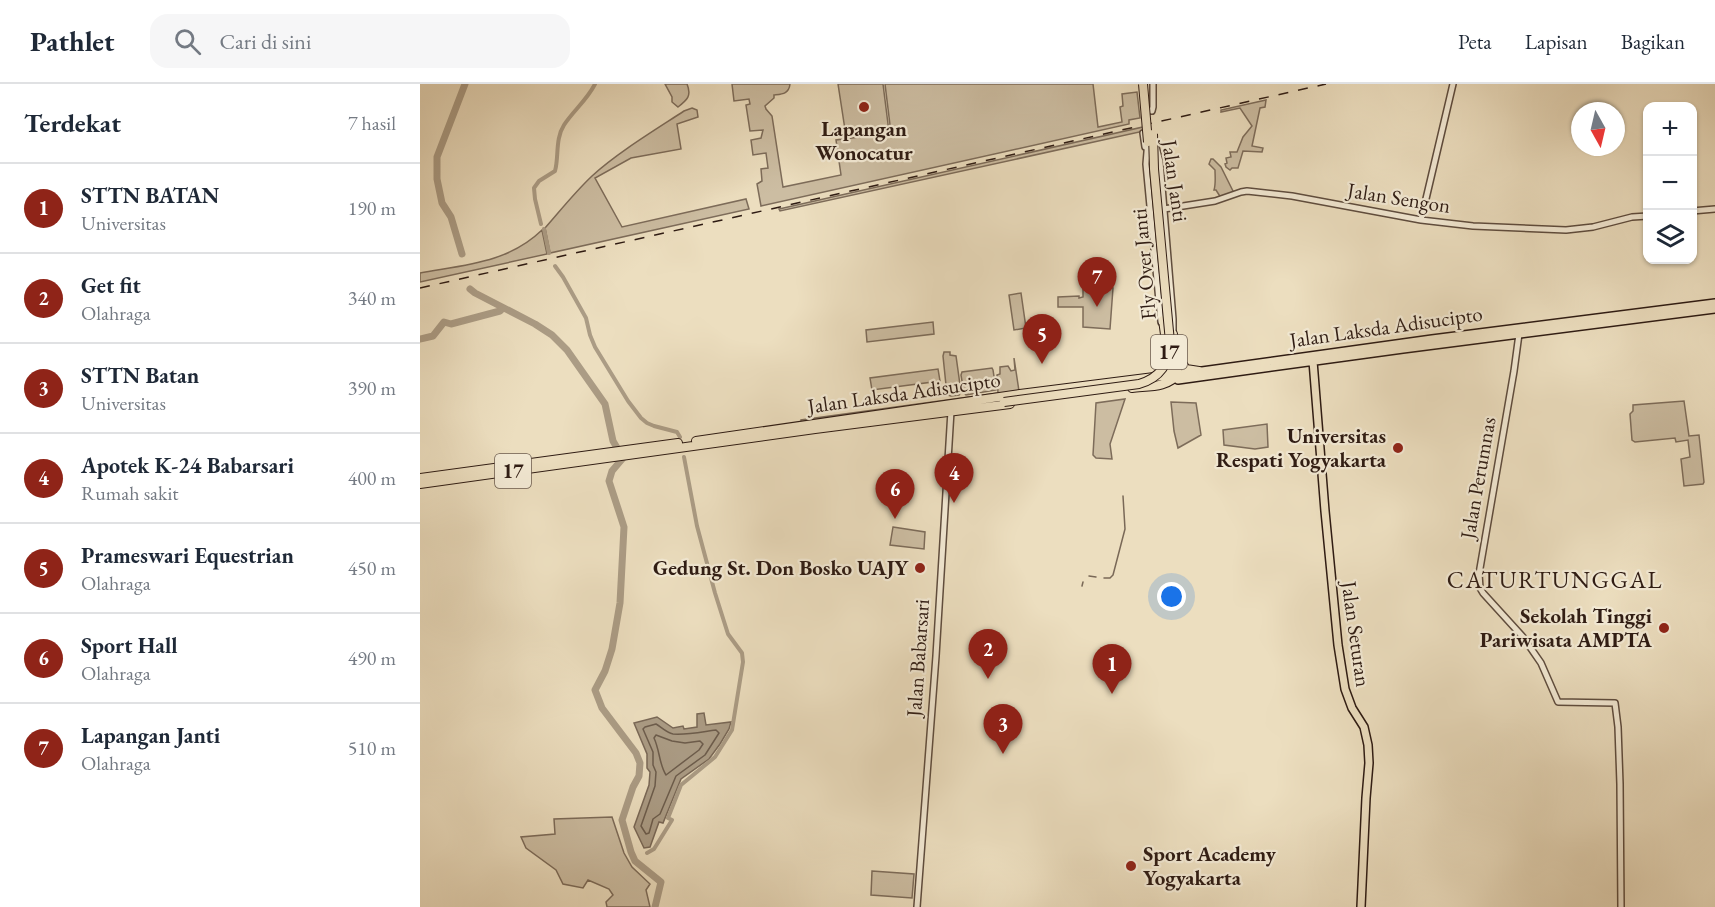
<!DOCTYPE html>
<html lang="id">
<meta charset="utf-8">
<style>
body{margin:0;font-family:"EB Garamond",serif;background:#f6f6f7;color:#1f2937}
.controls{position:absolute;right:18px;top:18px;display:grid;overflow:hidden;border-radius:12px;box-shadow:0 2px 4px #0004}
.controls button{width:54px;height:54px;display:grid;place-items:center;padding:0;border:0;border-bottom:2px solid #e0e1e3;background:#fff;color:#1f2937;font:30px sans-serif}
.compass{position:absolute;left:1151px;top:18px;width:54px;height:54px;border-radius:50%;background:#fff;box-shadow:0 2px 4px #0004;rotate:172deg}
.you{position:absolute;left:752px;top:513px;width:21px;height:21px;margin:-15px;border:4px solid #fff;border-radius:50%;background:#1a73e8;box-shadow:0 0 0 9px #1a73e833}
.badge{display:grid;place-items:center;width:39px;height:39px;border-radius:50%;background:#8f2418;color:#fff;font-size:20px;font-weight:700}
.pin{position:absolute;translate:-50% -50px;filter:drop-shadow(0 2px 3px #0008)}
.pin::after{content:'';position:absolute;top:32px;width:21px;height:18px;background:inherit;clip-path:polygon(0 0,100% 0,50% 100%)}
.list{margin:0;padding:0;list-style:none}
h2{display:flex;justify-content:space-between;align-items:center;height:78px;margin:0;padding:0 24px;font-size:26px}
h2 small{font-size:20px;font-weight:400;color:#747a83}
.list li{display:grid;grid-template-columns:39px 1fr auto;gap:18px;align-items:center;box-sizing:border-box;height:90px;padding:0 24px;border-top:2px solid #e0e1e3}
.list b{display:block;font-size:22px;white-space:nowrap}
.list p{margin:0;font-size:20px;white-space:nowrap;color:#747a83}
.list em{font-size:20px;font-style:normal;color:#747a83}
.icon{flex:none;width:33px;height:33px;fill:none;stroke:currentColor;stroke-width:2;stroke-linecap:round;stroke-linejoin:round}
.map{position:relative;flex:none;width:1295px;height:823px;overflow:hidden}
header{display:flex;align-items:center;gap:36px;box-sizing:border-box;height:84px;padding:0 30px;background:#fff;border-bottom:2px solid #e0e1e3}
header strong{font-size:28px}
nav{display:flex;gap:33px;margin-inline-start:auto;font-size:21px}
.search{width:420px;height:54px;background:#f6f6f7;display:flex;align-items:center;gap:15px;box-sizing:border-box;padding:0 21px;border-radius:18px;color:#747a83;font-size:22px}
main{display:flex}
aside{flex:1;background:#fff}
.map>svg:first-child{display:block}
.green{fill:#ccbda2;stroke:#7d6c5a;stroke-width:1.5}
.water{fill:#ab9c85;stroke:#796857;stroke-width:1.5}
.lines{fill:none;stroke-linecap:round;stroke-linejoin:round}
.shore{stroke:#6c5c4c;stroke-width:1.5}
.stream{stroke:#796857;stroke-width:1.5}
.canal{stroke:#ab9c85;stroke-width:4}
.river{stroke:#ab9c85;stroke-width:7}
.minor-casing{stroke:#5e4c3e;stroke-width:8}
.major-casing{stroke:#2e1b13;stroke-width:10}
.highway-casing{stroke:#2e1b13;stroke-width:10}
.minor{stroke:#f3ead5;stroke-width:5}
.major{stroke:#ecdebf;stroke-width:7}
.highway{stroke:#ecdebf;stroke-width:8}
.rail{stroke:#2e1b13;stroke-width:1.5;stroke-dasharray:10 10;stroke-linecap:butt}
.highway-bridge-casing{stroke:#2e1b13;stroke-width:10;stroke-linecap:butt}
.highway-bridge{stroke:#ecdebf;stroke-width:8}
.poi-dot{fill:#8f2418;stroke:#f3ead5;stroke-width:2}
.labels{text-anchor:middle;stroke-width:4.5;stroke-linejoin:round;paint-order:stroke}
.shield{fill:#f3ead5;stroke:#69594d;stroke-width:1.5}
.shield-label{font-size:20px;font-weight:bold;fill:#2e1b13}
.poi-label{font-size:21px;font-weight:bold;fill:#2e1b13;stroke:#f3ead5;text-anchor:end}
.street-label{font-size:21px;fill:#2e1b13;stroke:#f3ead5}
.quarter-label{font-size:24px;letter-spacing:1.5px;fill:#2e1b13;stroke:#f3ead5}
</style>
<header>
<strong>Pathlet</strong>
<div class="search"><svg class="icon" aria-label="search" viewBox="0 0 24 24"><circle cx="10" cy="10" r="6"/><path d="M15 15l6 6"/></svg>Cari di sini</div>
<nav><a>Peta</a><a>Lapisan</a><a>Bagikan</a></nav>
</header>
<main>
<aside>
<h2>Terdekat<small>7 hasil</small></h2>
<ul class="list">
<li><span class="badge">1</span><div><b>STTN BATAN</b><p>Universitas</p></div><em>190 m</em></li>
<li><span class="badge">2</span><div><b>Get fit</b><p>Olahraga</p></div><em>340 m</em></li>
<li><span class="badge">3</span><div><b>STTN Batan</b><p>Universitas</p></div><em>390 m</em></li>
<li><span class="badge">4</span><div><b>Apotek K-24 Babarsari</b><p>Rumah sakit</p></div><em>400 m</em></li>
<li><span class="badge">5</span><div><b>Prameswari Equestrian</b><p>Olahraga</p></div><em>450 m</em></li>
<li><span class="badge">6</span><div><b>Sport Hall</b><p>Olahraga</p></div><em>490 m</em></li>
<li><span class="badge">7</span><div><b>Lapangan Janti</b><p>Olahraga</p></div><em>510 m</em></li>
</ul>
</aside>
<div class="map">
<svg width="1295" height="823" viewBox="0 0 1295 823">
<rect width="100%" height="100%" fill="#ecdebf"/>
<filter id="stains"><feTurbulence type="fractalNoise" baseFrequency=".00333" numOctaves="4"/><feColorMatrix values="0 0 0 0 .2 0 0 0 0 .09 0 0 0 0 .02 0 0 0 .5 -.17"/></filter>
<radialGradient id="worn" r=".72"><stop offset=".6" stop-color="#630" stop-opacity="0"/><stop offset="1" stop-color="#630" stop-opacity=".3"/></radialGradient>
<path class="green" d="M245 0H267C272 12 267 16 258 23L252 18V13Z
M312 0H370C369 10 362 10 354 11V14L345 22 346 25 352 32 363 103 421 91 416 56 471 49 465 0H673L678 43 702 38 700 23 703 22 702 10 717 8 720 34 709 36V40L341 122 337 100 342 97 341 85 348 84 346 69 333 71 331 56 341 54 343 46 330 47 326 21 330 20 329 15 314 17Z
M418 0H463L469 48 426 52Z
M846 16 845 23 840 24 832 62 843 64 842 68 823 67 818 84H812L810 86 806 83 805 80 807 79 806 74 811 73 810 68H817L823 53 832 42 820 24 801 28V26Z
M272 24 277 26 278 33 257 40 261 65 211 74 175 94 202 143 326 115 329 125 130 169 125 144C140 127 155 108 172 92 197 69 235 46 264 27Z
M723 43 724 47 360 127 359 125Z
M791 75H793L801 83 814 109 801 114 796 106H794C796 100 795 92 795 86L789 80Z
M122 146 127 170 0 198V189C44 181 88 179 122 146Z
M663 203 693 204 690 245 663 243V223H638V213L659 212V214L663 213Z
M601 209 606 244 594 246 589 211Z
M513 238 514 250 447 258 446 246Z
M524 268H530V271L536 272 541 308 539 311 531 312 527 311 523 272Z
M594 274 599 307 381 338V336L578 309 577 291 580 290V283L588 282 591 287 595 286Z
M572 284 573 286 576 306 546 311 544 309 541 291 542 288Z
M518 285 520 297 452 306 450 294Z
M705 315 690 360 692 375 676 374 673 371 676 319Z
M1264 317 1269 352 1279 351 1284 398 1283 400 1264 402 1261 375 1270 373 1268 356 1256 358 1255 354 1215 358 1212 356 1210 330 1213 327V321Z
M751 318 776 319 781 351 758 364 754 347Z
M847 340 848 363 835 365 804 361 803 346Z
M473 443 505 448 504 465 470 461Z
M192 733 204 769 212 783 230 800 226 806 230 823H187L186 818 193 811 189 805 168 796 163 804 143 800 136 786 106 764 101 753 135 750 134 735Z
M452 787 494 790 492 814 451 811Z"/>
<path class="water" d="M284 629 286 641 311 638 309 645 300 660 289 675 261 695 243 739 239 738 230 763 224 764 214 743 229 701 230 688 227 684V670L214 639 237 633 253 644 263 642 264 645 277 643V630Z"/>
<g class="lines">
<path class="shore" d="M236 640C241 643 247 649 253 650 268 651 281 648 296 646L299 649 285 671 256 692 240 730 233 735 229 749 226 750 221 742 235 702 236 688 233 681V668L223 645 225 643Z
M236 651 252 657 265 659 280 657 283 660 279 666 246 691C239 680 240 667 234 654Z"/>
<path class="stream" d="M669 492 676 493
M684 494H690L693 491 705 445 703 412
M662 502 663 498"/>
<path class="canal" d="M121 140 115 115 114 104 119 97 135 87C139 73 135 55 144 41 153 27 167 16 175 0
M124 145 129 169
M135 182 143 193 166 234 170 251 175 263 208 317 221 334 227 339 234 342 257 348 260 353
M227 769 234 765 252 736 248 734 261 701 295 673 312 646 323 578 322 569 308 550 295 509 277 442 264 373"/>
<path class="river" d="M42 170 31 133 22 119 17 95V73L45 0
M50 205 55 209 115 240 132 251 147 266 185 320 193 357 203 374 192 387 189 397 204 443 200 519 192 565 185 587 175 606 182 624 216 669 220 679 219 692 213 703 202 736 211 768 215 777 241 798 235 823
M0 255 13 252 24 238 31 240 80 227 83 224"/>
<g class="minor-casing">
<path id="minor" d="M725 21 728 26 732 27 733 23V0
M723 49 725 63
M728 56 726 80 741 238
M736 63 740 78 753 235V250
M744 125 795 117 821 108 827 107 872 112 1001 136 1053 142 1146 146 1173 143 1212 133 1228 132
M1272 127 1295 125
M1001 136 1033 0
M1099 250 1094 287 1059 490 1060 504 1063 509 1103 553 1121 579 1138 618 1195 619 1198 643 1200 700 1201 823
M497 823 516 572 531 327"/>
</g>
<g class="major-casing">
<path id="major" d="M893 277 905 427 918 561 925 605 932 624 944 643 948 661 949 679 946 714 941 823
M753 291 1012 255 1295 219
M758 296 983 265 1295 225"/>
</g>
<g class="highway-casing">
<path id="highway" d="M743 236 751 294
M758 273 766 285 779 287
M712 304C727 302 748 304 758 290L753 250
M276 357 600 310 750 291
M0 394 258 359
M0 400 395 345 590 320"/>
</g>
<use href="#minor" class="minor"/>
<use href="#major" class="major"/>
<use href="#highway" class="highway"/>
<path class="rail" d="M0 204 906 0"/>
<g class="highway-bridge-casing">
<path id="highway-bridge" d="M723 0 728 58
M584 318 719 300C740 294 750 279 750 258L734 85 733 50"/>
</g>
<use href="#highway-bridge" class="highway-bridge"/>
</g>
<g class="poi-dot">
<circle cx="444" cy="23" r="6"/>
<circle cx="978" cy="364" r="6"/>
<circle cx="500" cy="484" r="6"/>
<circle cx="1244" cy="544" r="6"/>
<circle cx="711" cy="782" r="6"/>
</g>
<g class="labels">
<g class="shield">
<rect x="731" y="251" width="36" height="34" rx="4.5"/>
<rect x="75" y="370" width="36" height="34" rx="4.5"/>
</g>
<g class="shield-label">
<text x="749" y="275">17</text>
<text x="93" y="394">17</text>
</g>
<g class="poi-label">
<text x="444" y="52" text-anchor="middle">Lapangan<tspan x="444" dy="24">Wonocatur</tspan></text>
<text x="966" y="359">Universitas<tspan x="966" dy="24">Respati Yogyakarta</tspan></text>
<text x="488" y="491">Gedung St. Don Bosko UAJY</text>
<text x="1232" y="539">Sekolah Tinggi<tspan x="1232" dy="24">Pariwisata AMPTA</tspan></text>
<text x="723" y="777" text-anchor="start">Sport Academy<tspan x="723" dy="24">Yogyakarta</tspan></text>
</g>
<g class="street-label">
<text transform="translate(755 97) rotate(82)" y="7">Jalan Janti</text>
<text transform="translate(979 114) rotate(9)" y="7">Jalan Sengon</text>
<text transform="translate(724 180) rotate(-95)" y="7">Fly Over Janti</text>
<text transform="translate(966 243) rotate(-8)" y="7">Jalan Laksda Adisucipto</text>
<text transform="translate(484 309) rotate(-8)" y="7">Jalan Laksda Adisucipto</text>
<text transform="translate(1058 394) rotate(-80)" y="7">Jalan Perumnas</text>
<text transform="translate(936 550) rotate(82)" y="7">Jalan Seturan</text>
<text transform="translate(498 574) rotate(-86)" y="7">Jalan Babarsari</text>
</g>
<g class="quarter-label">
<text x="1135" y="504">CATURTUNGGAL</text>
</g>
</g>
<rect width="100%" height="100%" filter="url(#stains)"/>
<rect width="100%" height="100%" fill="url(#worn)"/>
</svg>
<div class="controls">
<button>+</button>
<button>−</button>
<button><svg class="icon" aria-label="layers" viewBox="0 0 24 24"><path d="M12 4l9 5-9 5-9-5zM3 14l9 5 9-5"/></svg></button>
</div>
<svg class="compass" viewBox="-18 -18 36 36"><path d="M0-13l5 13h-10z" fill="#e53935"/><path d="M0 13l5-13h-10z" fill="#747a83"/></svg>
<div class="you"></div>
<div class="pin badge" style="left:692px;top:610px">1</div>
<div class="pin badge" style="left:568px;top:595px">2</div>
<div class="pin badge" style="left:583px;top:670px">3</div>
<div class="pin badge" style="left:534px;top:419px">4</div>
<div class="pin badge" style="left:622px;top:280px">5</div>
<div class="pin badge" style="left:475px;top:435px">6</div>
<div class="pin badge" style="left:677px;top:223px">7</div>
</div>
</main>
